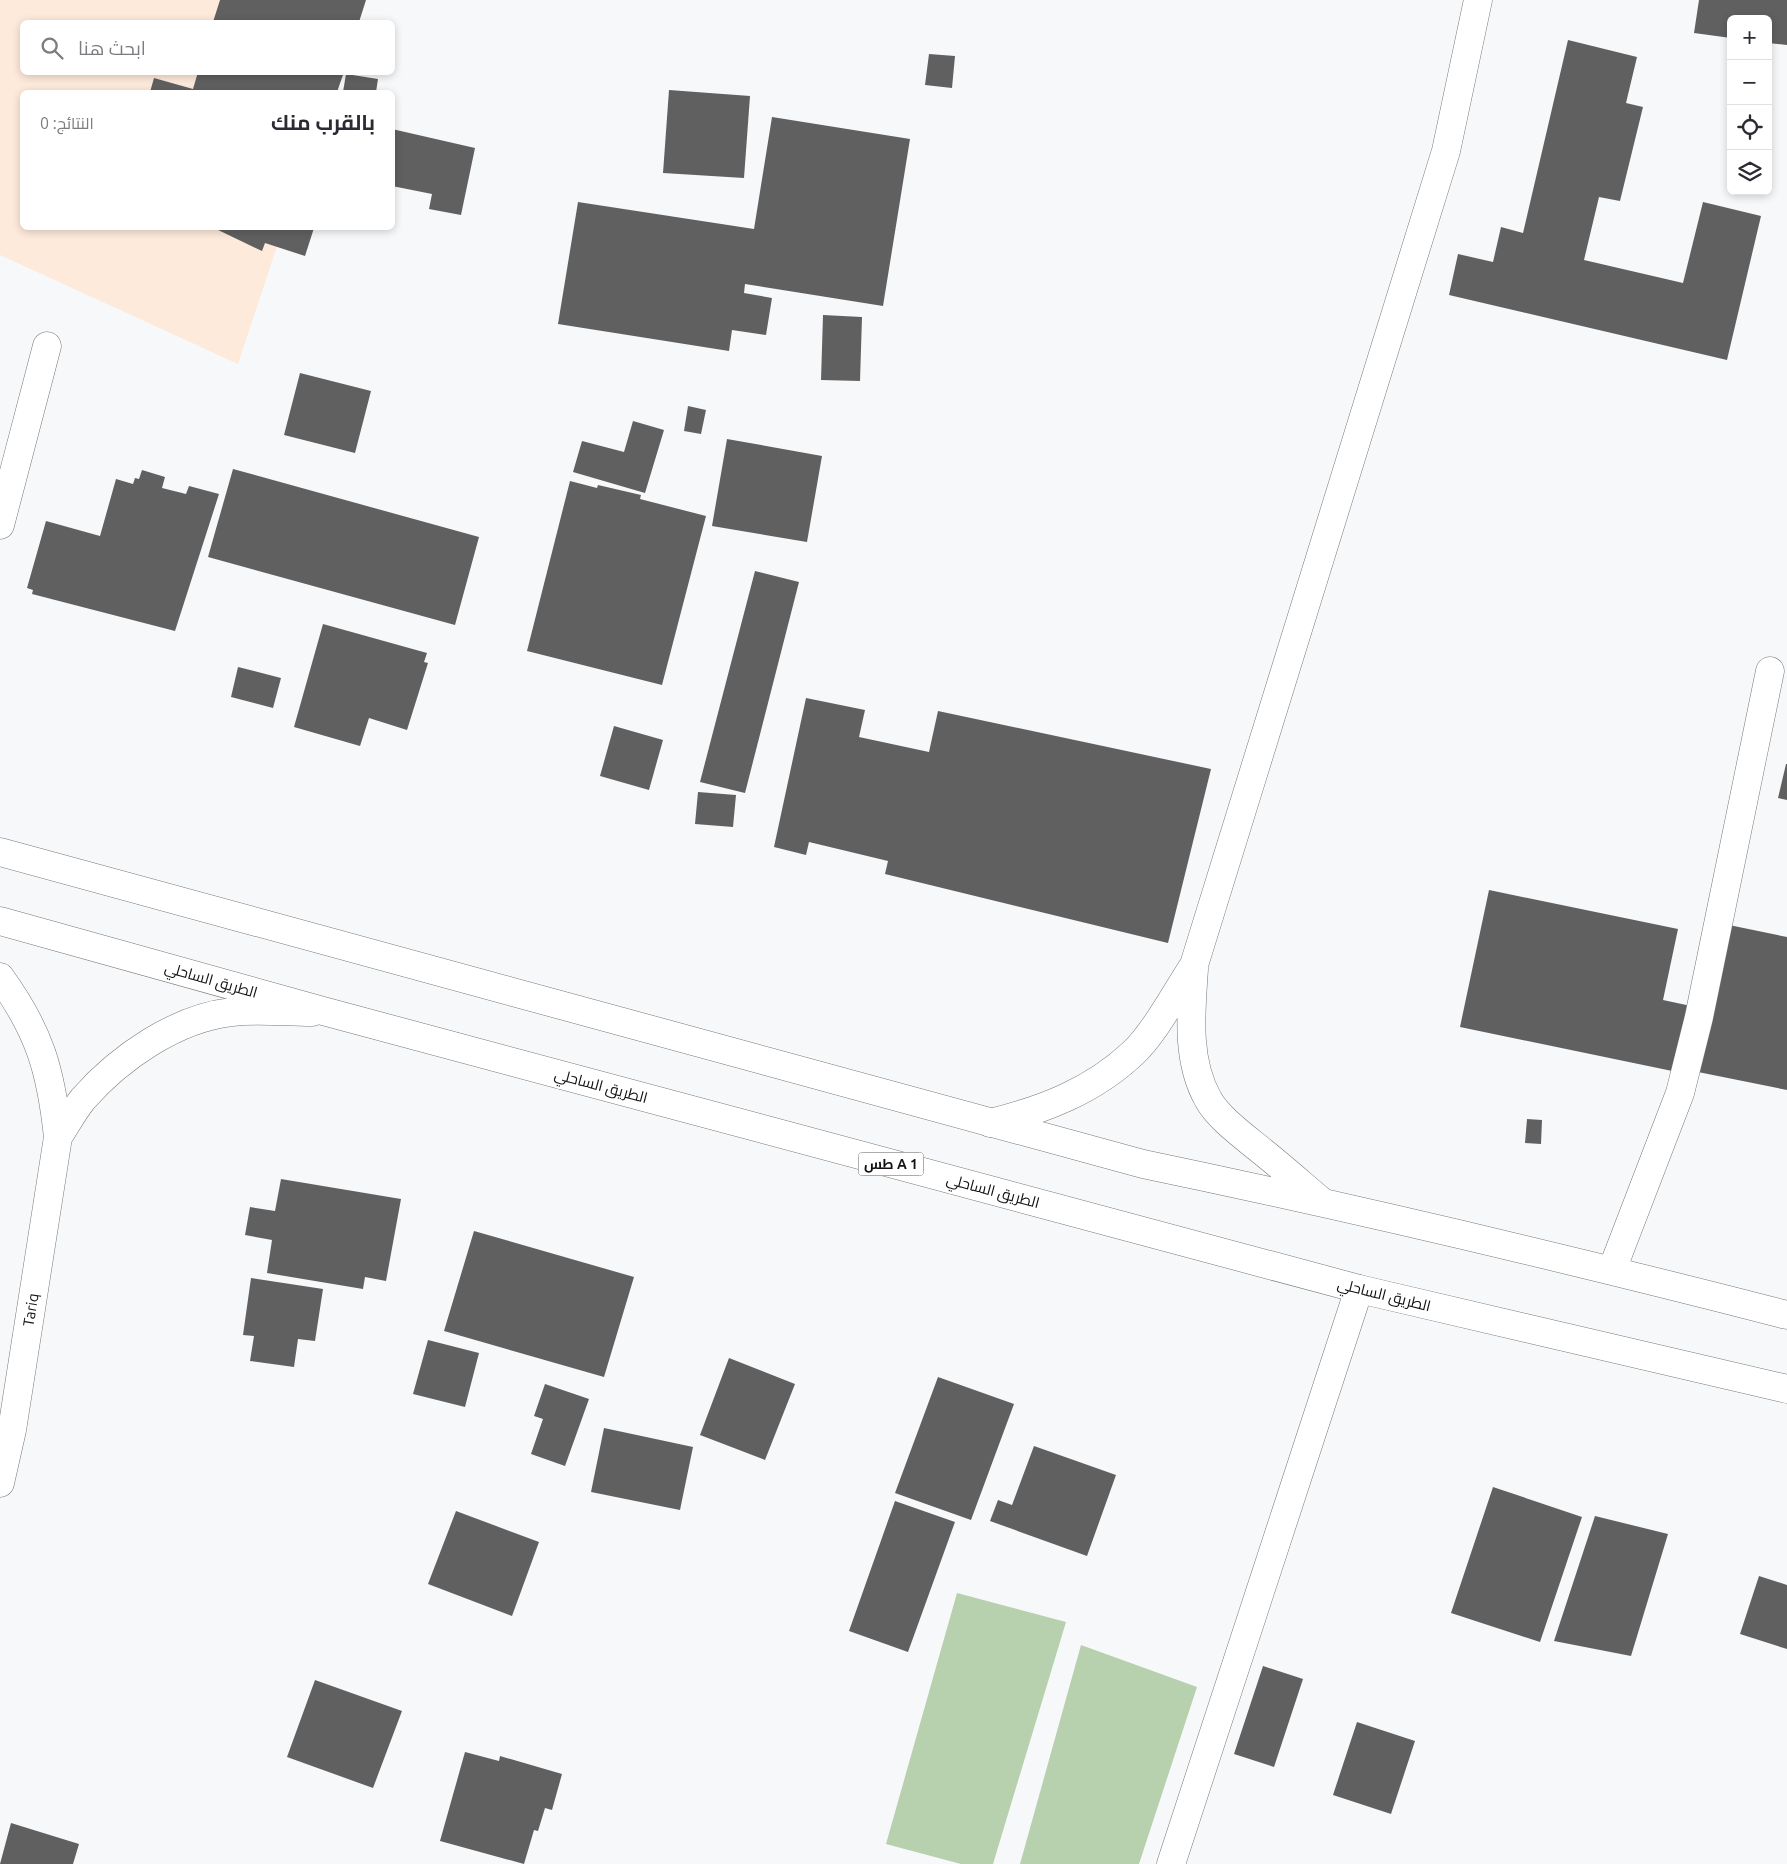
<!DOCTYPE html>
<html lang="ar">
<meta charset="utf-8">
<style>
body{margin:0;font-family:Ubuntu,Cairo,sans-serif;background:#f2f2f3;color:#2b2b33;direction:rtl}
.controls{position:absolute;right:15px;top:15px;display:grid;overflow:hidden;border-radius:8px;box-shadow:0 2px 8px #0003}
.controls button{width:45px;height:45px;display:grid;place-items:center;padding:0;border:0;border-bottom:1px solid #e1e1e2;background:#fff;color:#2b2b33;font:25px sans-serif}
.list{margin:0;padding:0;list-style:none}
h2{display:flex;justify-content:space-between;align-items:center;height:65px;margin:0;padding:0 20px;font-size:21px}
h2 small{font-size:16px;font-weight:400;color:#7c7c81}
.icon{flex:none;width:28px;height:28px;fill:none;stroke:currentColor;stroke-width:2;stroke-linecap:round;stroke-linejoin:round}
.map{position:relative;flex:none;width:1787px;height:1864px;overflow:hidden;direction:ltr}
.search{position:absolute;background:#fff;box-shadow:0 2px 8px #0003;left:20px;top:20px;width:375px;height:55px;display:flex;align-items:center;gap:12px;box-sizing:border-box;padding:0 18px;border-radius:8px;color:#7c7c81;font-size:19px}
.panel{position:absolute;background:#fff;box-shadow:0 2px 8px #0003;left:20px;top:90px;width:375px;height:140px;border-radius:8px;direction:rtl}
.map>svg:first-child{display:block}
.industrial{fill:#feeadb}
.green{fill:#b7d0ad}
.building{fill:#616061}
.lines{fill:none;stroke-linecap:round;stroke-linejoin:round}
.street-casing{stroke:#777879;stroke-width:29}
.secondary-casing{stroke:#777879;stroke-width:29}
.highway-casing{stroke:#777879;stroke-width:29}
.street{stroke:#fff;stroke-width:28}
.secondary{stroke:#fff;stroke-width:28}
.highway{stroke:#fff;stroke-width:28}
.labels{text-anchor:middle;stroke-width:4;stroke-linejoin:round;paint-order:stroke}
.shield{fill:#fff;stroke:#585859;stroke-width:1}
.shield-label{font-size:14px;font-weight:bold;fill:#111112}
.street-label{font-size:15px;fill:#111112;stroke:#fff}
</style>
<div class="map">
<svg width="1787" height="1864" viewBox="0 0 1787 1864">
<rect width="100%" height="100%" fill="#f7f8fa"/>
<path class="industrial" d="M0 0H357L349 22H22V72L333 73 327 92H22V228H283L238 364 0 255Z"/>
<path class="green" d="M957 1593 1066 1622 993 1864H961L886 1844Z
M1081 1645 1197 1687 1139 1864H1020Z"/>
<path class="building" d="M220 0H366L359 22H213Z
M1699 0H1787V45L1768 43V19H1731V38L1694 33Z
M1568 40 1637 57 1626 103 1643 107 1620 201 1599 197 1584 260 1683 283 1703 202 1761 216 1727 360 1449 295 1458 254 1493 262 1501 227 1523 233Z
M929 54 955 56 952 88 925 85Z
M198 72H344L337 92H150L154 78 193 89Z
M346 74 378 79 376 92H343Z
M669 90 750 96 744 178 663 173Z
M772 117 910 139 883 306 745 284 744 293 772 298 766 335 732 330 729 351 558 324 578 202 754 229Z
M392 129 475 148 461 215 429 209 432 194 392 186Z
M214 228H314L305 256 265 243 262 251Z
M823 315 862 317 860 381 821 380Z
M300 373 371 391 355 453 284 435Z
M688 406 706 410 701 434 684 431Z
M633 421 664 430 645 493 573 472 582 441 624 452Z
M727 439 822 456 807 542 712 526Z
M233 469 479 537 455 625 208 557Z
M142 470 165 477 162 488 186 494 189 486 219 494 175 631 32 594 33 590 27 588 46 521 100 536 116 479 133 484 135 478 139 479Z
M570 481 597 488 598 485 641 495 640 499 706 516 662 685 527 651Z
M755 571 799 582 745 793 700 782Z
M323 624 427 653 424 662 428 663 407 730 369 718 360 746 294 727Z
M238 667 281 678 273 708 231 697Z
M806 698 865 710 859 737 929 752 938 711 1211 769 1168 943 885 874 888 861 809 842 806 855 774 847Z
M614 726 663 740 649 790 600 776Z
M1786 764H1787V800L1778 798Z
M698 792 736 795 733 827 695 824Z
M1489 890 1678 929 1663 1000 1691 1006 1677 1072 1460 1027Z
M1729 925 1787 937V1090L1698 1072Z
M1527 1119 1542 1120 1541 1144 1525 1143Z
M281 1179 401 1199 386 1281 365 1277 363 1289 267 1273 272 1240 245 1235 250 1207 275 1211Z
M474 1231 634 1277 604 1377 444 1331Z
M251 1278 323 1289 315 1341 298 1339 294 1367 250 1361 254 1336 243 1335Z
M428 1340 479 1353 465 1407 413 1394Z
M729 1358 795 1384 765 1460 700 1435Z
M938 1377 1014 1404 971 1520 895 1493Z
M545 1384 589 1399 565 1466 531 1454 543 1419 534 1416Z
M604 1428 693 1447 680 1510 591 1492Z
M1034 1446 1116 1475 1087 1556 990 1521 998 1500 1012 1505Z
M1493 1487 1582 1517 1540 1642 1451 1613Z
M895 1501 955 1522 908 1652 849 1631Z
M456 1511 539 1542 512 1616 428 1584Z
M1595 1516 1668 1534 1631 1656 1554 1641Z
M1759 1576 1787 1585V1649L1740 1634Z
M1263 1666 1303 1679 1274 1767 1234 1754Z
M315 1680 402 1711 373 1788 287 1757Z
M1357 1722 1415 1741 1391 1814 1333 1795Z
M465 1752 499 1761 500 1756 562 1774 552 1810 545 1808 538 1831 534 1830 524 1864 440 1841Z
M11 1823 79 1844 73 1864H0Z"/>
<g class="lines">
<g class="street-casing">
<path id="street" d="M0 525 47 346
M1612 1270 1680 1093 1699 1017 1770 671
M1171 1864 1359 1289"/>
</g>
<g class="secondary-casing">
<path id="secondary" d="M1194 969C1191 1012 1186 1060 1208 1099 1218 1118 1246 1138 1263 1152 1283 1168 1302 1185 1321 1201
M0 977C40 1032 51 1071 58 1137L12 1430 0 1483
M990 1123C1043 1110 1093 1091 1133 1053 1154 1034 1178 989 1194 965L1446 151 1478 0
M58 1137C66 1125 74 1110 83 1099 119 1058 176 1018 232 1012 258 1009 285 1012 312 1012"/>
</g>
<g class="highway-casing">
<path id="highway" d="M0 852 1143 1164C1359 1209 1573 1260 1787 1315
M0 921 323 1011 1359 1289 1787 1389"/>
</g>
<use href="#street" class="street"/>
<use href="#secondary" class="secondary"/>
<use href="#highway" class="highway"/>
</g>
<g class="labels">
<rect class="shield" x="858.5" y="1152.5" width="65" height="23" rx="4"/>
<g class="shield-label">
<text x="891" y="1169">طس A 1</text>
</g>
<g class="street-label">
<text transform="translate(211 980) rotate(16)" y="5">الطريق الساحلي</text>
<text transform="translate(601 1086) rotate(15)" y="5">الطريق الساحلي</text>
<text transform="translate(993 1191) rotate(15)" y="5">الطريق الساحلي</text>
<text transform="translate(1384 1295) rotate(14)" y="5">الطريق الساحلي</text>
<text transform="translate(31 1310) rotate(-81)" y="5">Tariq</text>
</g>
</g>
</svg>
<div class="controls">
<button>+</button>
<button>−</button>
<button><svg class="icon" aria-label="locate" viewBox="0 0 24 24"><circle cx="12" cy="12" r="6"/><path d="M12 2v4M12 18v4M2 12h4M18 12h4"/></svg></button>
<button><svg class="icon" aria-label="layers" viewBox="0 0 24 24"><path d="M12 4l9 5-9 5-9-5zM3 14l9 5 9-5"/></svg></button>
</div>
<div class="search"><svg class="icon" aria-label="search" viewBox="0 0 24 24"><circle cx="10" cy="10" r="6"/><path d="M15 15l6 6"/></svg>ابحث هنا</div>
<section class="panel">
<h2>بالقرب منك<small>النتائج: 0</small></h2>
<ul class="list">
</ul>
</section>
</div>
